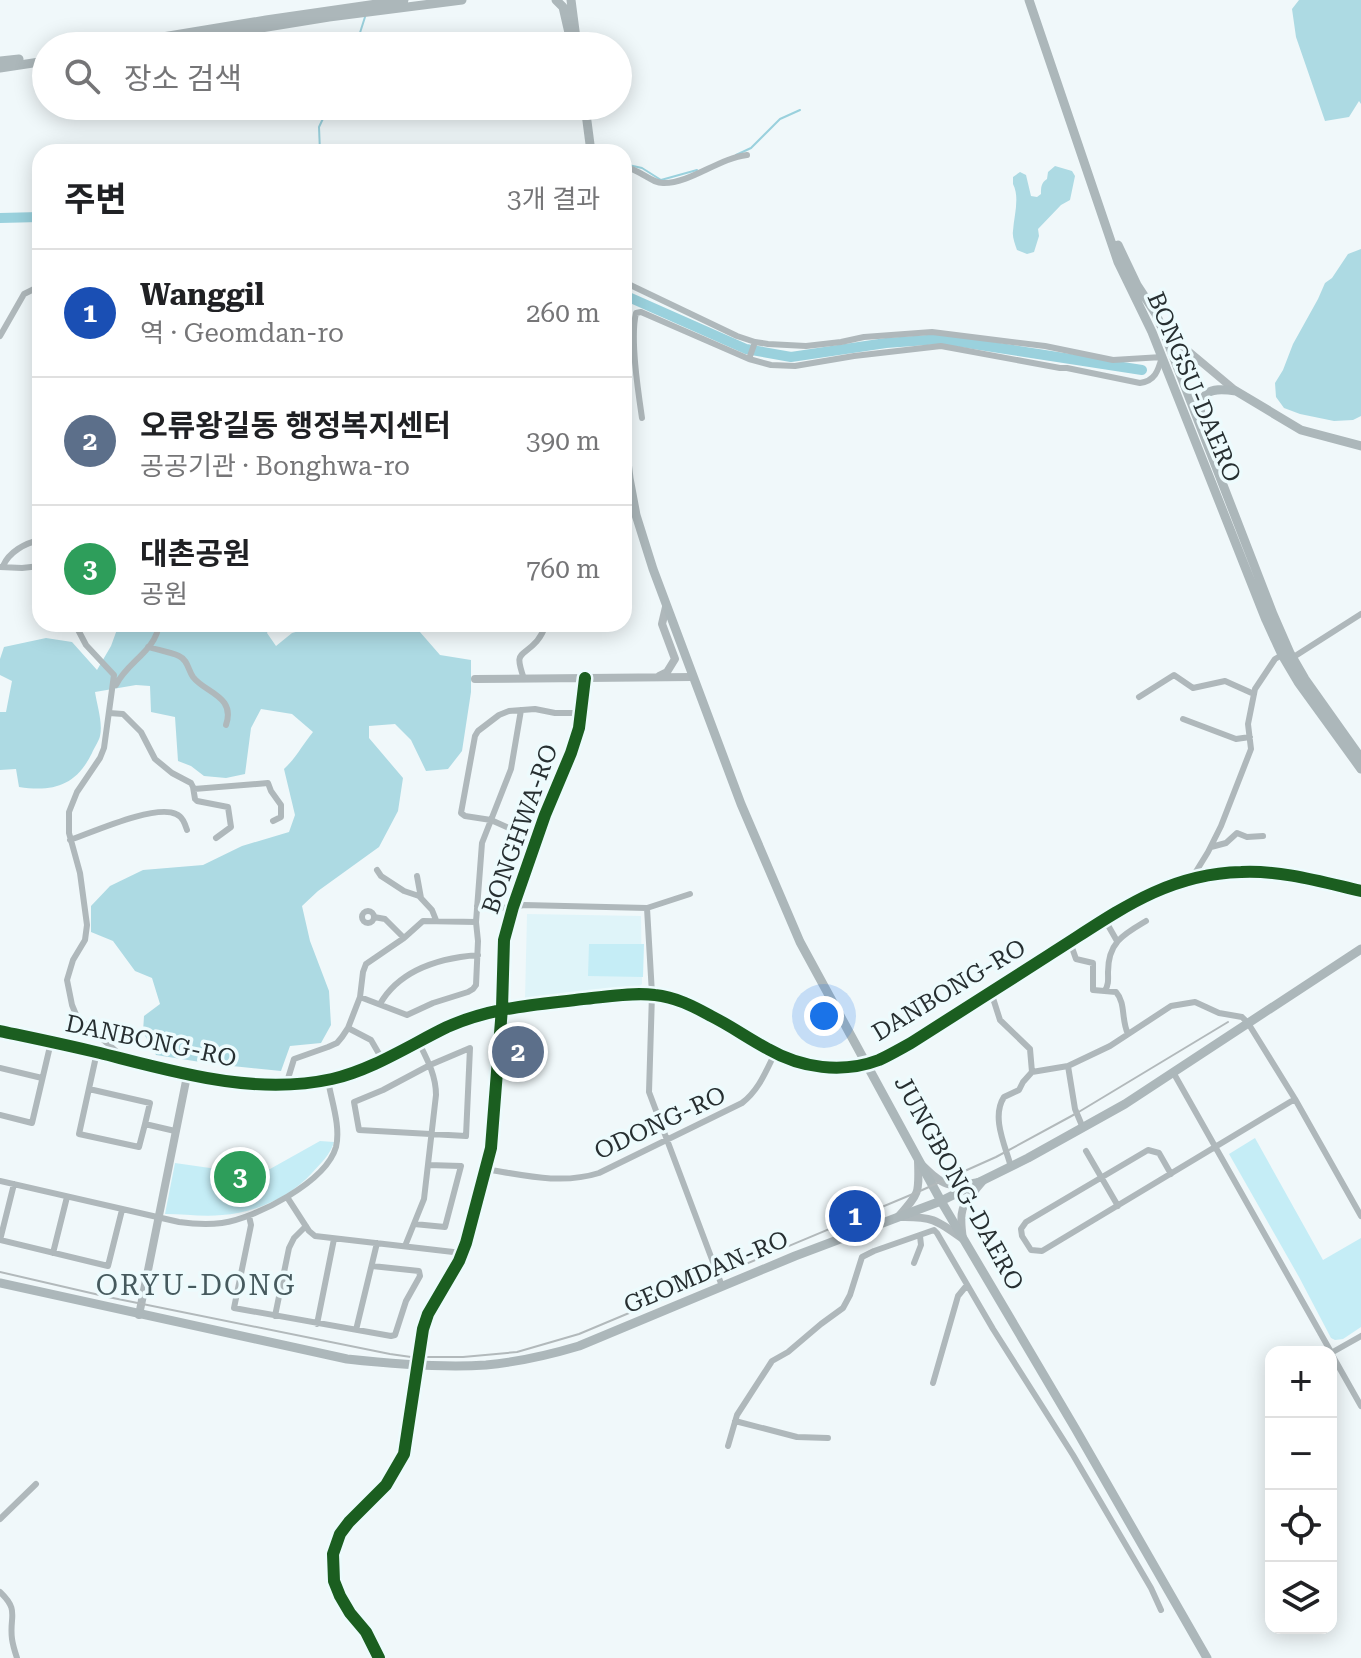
<!DOCTYPE html>
<html lang="ko">
<meta charset="utf-8">
<style>
body{margin:0;font-family:"Roboto Serif","Noto Sans KR",serif;background:#f6f6f6;color:#202124}
.controls{position:absolute;right:24px;bottom:24px;display:grid;overflow:hidden;border-radius:16px;box-shadow:0 4px 20px #0003}
.controls button{width:72px;height:72px;display:grid;place-items:center;padding:0;border:0;border-bottom:2px solid #e0e0e0;background:#fff;color:#202124;font:40px sans-serif}
.you{position:absolute;left:824px;top:1016px;width:28px;height:28px;margin:-20px;border:6px solid #fff;border-radius:50%;background:#1a73e8;box-shadow:0 0 0 12px #1a73e833}
.badge{display:grid;place-items:center;width:52px;height:52px;border-radius:50%;background:#6d7577;color:#fff;font-size:26px;font-weight:700}
.pin{position:absolute;translate:-50% -50%;border:4px solid #fff;box-shadow:0 2px 8px #0006}
.list{margin:0;padding:0;list-style:none}
h2{display:flex;justify-content:space-between;align-items:center;height:104px;margin:0;padding:0 32px;font-size:34px}
h2 small{font-size:26px;font-weight:400;color:#757577}
.list li{display:grid;grid-template-columns:52px 1fr auto;gap:24px;align-items:center;box-sizing:border-box;height:128px;padding:0 32px;border-top:2px solid #e0e0e0}
.list b{display:block;font-size:30px;white-space:nowrap}
.list p{margin:0;font-size:26px;white-space:nowrap;color:#757577}
.list em{font-size:26px;font-style:normal;color:#757577}
.icon{flex:none;width:44px;height:44px;fill:none;stroke:currentColor;stroke-width:2;stroke-linecap:round;stroke-linejoin:round}
.map{position:relative;flex:none;width:1361px;height:1658px;overflow:hidden}
.search{position:absolute;background:#fff;box-shadow:0 4px 20px #0003;left:32px;top:32px;width:600px;height:88px;display:flex;align-items:center;gap:20px;box-sizing:border-box;padding:0 28px;border-radius:44px;color:#757577;font-size:30px}
.panel{position:absolute;background:#fff;box-shadow:0 4px 20px #0003;left:32px;top:144px;width:600px;height:488px;border-radius:24px}
.map>svg:first-child{display:block}
.built{fill:#dff4f9}
.green{fill:#c5edf6}
.forest{fill:#addae3}
.lines{fill:none;stroke-linecap:round;stroke-linejoin:round}
.stream{stroke:#9ad1dd;stroke-width:2}
.river{stroke:#9ad1dd;stroke-width:10}
.minor{stroke:#afb8bb;stroke-width:6}
.tertiary{stroke:#afb8bb;stroke-width:8}
.secondary{stroke:#acb7ba;stroke-width:9}
.tram{stroke:#b2b9bb;stroke-width:2}
.tertiary-bridge{stroke:#afb8bb;stroke-width:8}
.cycleway-casing{stroke:#edfbfd;stroke-width:17}
.cycleway{stroke:#1b5e20;stroke-width:12}
.labels{text-anchor:middle;stroke-width:7;stroke-linejoin:round;paint-order:stroke}
.street-label{font-size:24px;fill:#272f31;stroke:#edfbfd}
.quarter-label{font-size:28px;letter-spacing:2px;fill:#465a5e;stroke:#edfbfd}
</style>
<div class="map">
<svg width="1361" height="1658" viewBox="0 0 1361 1658">
<rect width="100%" height="100%" fill="#f0f8fa"/>
<path class="built" d="M527 914 641 916 642 984 638 988 525 998Z"/>
<path class="green" d="M589 944H644L643 977 588 976Z
M1255 1138 1323 1260 1361 1238V1327L1343 1339 1335 1340 1331 1338 1299 1277 1229 1154Z
M320 1141 334 1142C330 1155 321 1163 312 1173 290 1197 255 1213 222 1215 204 1217 184 1214 165 1214L175 1163 245 1173 270 1169Z"/>
<path class="forest" d="M1299 0H1361V104L1359 101 1349 117 1325 121 1296 37 1292 9Z
M1055 166 1072 171 1075 176 1070 200 1061 205 1038 229 1039 236 1034 252 1027 254 1017 250C1015 244 1012 237 1013 231 1014 215 1020 198 1013 184V177L1020 172 1026 175 1031 196 1037 197 1041 194C1041 187 1041 183 1047 179L1048 172Z
M1361 249V416L1353 420 1334 421 1300 414 1284 408 1276 397 1275 383 1283 370 1293 344 1318 299 1325 283 1332 278 1348 254Z
M119 624H271L267 633 276 646 292 633 324 624 373 632 382 624H413L440 655 471 660V692L462 751 448 769 426 771 411 740 395 724 369 726V738L403 778 398 811 379 847 318 891 302 906 310 941 329 991 331 1025 321 1043 290 1046 281 1071 213 1064 156 1055 143 1032 144 1016 160 1004 152 978 135 971 113 941 91 932V906L110 886 143 870 203 865 242 846 289 832 295 815 284 769C296 758 303 744 313 732L292 714 261 709 251 728 245 774 226 778 204 776 191 766 178 761 175 717 151 712 150 686 136 685 95 692C97 705 103 723 100 736 99 741 94 748 92 753 76 786 53 792 19 787L16 769 0 770V712H6L12 681 0 675V659L4 647 46 638 72 642 97 670 111 646Z"/>
<g class="lines">
<path class="stream" d="M358 39 365 17
M320 152 319 127 329 106
M543 152 557 146 581 152
M736 155 751 148 780 119 800 110
M624 164 642 168 661 180 697 170"/>
<path class="river" d="M0 218 40 217
M624 295 746 349 791 357 886 343 941 339 1142 370"/>
<path class="minor" d="M624 167C640 169 652 184 664 183 691 183 719 158 747 155
M624 282 737 336 755 342 768 344 806 346 841 342 864 337 932 332 1045 346 1113 360 1162 357C1158 371 1155 381 1140 383L1067 368H1060L941 346 854 356 795 366 771 365 749 359 755 342
M0 336 24 294 40 286
M642 418C638 391 630 338 636 313L641 312 749 359
M3 566C9 552 25 543 40 540
M0 567 22 568 40 566
M75 624 86 645 114 675 104 748 100 758 77 792 69 812V833L80 873 87 925 85 940 73 960 67 980 72 1005 77 1017 124 1058
M148 647C158 650 170 652 179 656 188 660 188 670 193 677 205 693 236 696 226 725
M1292 658 1361 614
M524 679C514 650 521 659 537 641 541 636 544 630 546 624
M116 685C127 662 156 651 159 624
M1139 697 1174 675 1193 688 1225 681 1254 694
M109 713 123 714 141 732 155 759 172 773 191 783 193 787 195 799 197 801 228 807 231 827 216 838
M1183 719 1236 739 1250 737
M194 789 268 783 271 791 281 805V817L273 821
M70 840C93 832 155 804 176 814 183 817 185 824 187 830
M536 840 491 820 465 816 461 813 475 736 478 731 499 715 509 711 535 709 555 713H581
M1211 847 1226 843 1237 833 1247 837 1263 836
M377 870 381 876 404 891 419 896 432 910 436 920
M417 876 421 898
M1192 878 1208 852 1221 826 1251 749 1248 724 1255 689 1275 659 1282 655
M477 906 508 908 524 905 647 908 690 894
M647 908 652 994 649 1092 722 1286
M362 917a6 6 0 1 1 12 0a6 6 0 1 1-12 0Z
M374 917 385 919 404 938
M1105 920 1117 941
M1070 942 1076 959 1093 963V990L1116 992C1126 1003 1121 1020 1128 1034
M1105 991C1109 983 1108 980 1108 972 1108 942 1124 934 1146 921
M991 992 1000 1020 1030 1049 1032 1072
M360 997 407 1015 433 1003 468 992 473 989 476 985 478 941 476 922 482 843 511 769 521 710
M380 1004C400 969 440 958 478 955
M348 1028 371 1040 382 1059
M470 1048 466 1136 359 1130 354 1102 383 1090 430 1065Z
M97 1052 79 1134 139 1147 145 1124 175 1131
M1068 1066 1075 1109 1083 1128
M0 1068 42 1078
M1173 1072 1331 1352
M286 1085 294 1059 328 1047 337 1043 342 1037 348 1028 360 997 363 972 366 964 404 938 423 921 476 922
M89 1089 150 1103 145 1124
M0 1115 32 1123 51 1042
M1086 1151 1118 1206
M1011 1167C1005 1145 991 1117 1004 1097L1019 1090 1023 1082 1032 1072 1068 1066 1110 1046 1171 1006 1195 1002 1219 1013 1242 1017 1248 1023 1295 1099 1361 1216
M485 1169C523 1175 561 1185 599 1173L742 1103C759 1090 766 1071 775 1053
M1171 1174 1159 1153 1148 1150 1026 1222 1021 1229 1022 1236 1031 1250 1042 1251 1295 1099
M0 1181 179 1222C193 1224 207 1225 222 1223 256 1218 326 1182 336 1147 341 1126 331 1100 328 1080
M287 1197 309 1231 315 1236 462 1253
M249 1216 251 1225 234 1308 391 1336 395 1335 406 1301 420 1276 419 1271 372 1266
M414 1224 445 1227 461 1166 428 1165
M0 1240 108 1266 122 1210
M0 1240 14 1184
M405 1246 424 1199 436 1095C436 1075 427 1059 418 1041
M53 1253 67 1197
M914 1263 921 1245 920 1236
M275 1316 289 1248 294 1238 306 1226
M317 1324 334 1239
M356 1330 377 1243
M1331 1353 1361 1406
M1331 1353 1361 1336
M933 1383 958 1296 967 1285
M735 1421 797 1437 828 1438
M728 1446 737 1415 772 1361 788 1352 821 1324 843 1308 850 1295 862 1257 874 1251 934 1230 937 1233 993 1329 1073 1455 1151 1588 1161 1610
M0 1519 36 1484
M0 1592C20 1611 9 1616 12 1639 13 1646 15 1652 17 1658
M379 1658C375 1649 371 1639 365 1631 353 1615 337 1600 334 1579 324 1520 384 1504 403 1456 409 1442 408 1428 410 1414 411 1397 415 1381 418 1365"/>
<path class="tertiary" d="M1163 330 1236 391
M659 676 667 672 675 659 662 624 666 607
M475 679 692 677
M0 1031C33 1038 67 1045 101 1053 175 1072 255 1097 333 1079 374 1069 411 1044 449 1027 492 1007 531 1005 578 1000 602 997 627 993 650 994 693 996 734 1031 770 1050 783 1057 795 1062 809 1066
M886 1056 911 1043C957 1014 1003 984 1049 955 1113 915 1163 874 1241 872 1282 870 1322 882 1361 891
M918 1161C945 1187 946 1189 983 1181 963 1205 958 1206 963 1239 937 1220 932 1216 898 1217 920 1192 919 1194 918 1161Z
M139 1315 187 1076
M418 1365 423 1329 428 1314 459 1261 466 1243 491 1148 502 1008 504 940 513 907 545 815 571 753 579 728 585 678"/>
<path class="secondary" d="M556 0 563 7 572 46
M571 0 577 46
M1029 0 1118 262 1152 332 1266 620 1282 655 1298 682 1361 769
M108 46 266 20 404 0
M149 46 329 17 462 0
M0 61 19 59
M0 68 46 61
M585 106 591 152
M1118 245 1137 285 1156 314 1165 335 1273 614 1290 653 1305 679 1361 758
M1200 422C1200 391 1207 387 1236 391L1301 430 1361 446
M624 437 629 478 636 515 653 569 741 804 800 942 941 1201 1075 1428 1207 1658
M0 1283 347 1359C393 1364 440 1368 486 1365 518 1362 549 1355 579 1346L795 1256 941 1201 1028 1158 1125 1104 1361 949"/>
<path class="tram" d="M0 1272 108 1297 390 1354 411 1357H463L517 1352 579 1334 920 1191 996 1157 1077 1113 1228 1022"/>
<path class="tertiary-bridge" d="M809 1066C835 1068 862 1067 886 1056"/>
<g class="cycleway-casing">
<path id="cycleway" d="M0 1031C33 1038 67 1045 100 1053 175 1072 254 1096 332 1079 372 1070 410 1045 447 1027 492 1007 535 1005 583 999 605 997 632 992 655 995 675 997 693 1006 711 1016 731 1026 749 1039 768 1049 801 1068 842 1074 879 1060 890 1055 900 1049 911 1043 957 1014 1003 984 1049 955 1113 915 1163 874 1241 872 1282 870 1322 882 1361 891
M379 1658 366 1632 350 1613 340 1596 334 1581 333 1554 340 1534 349 1522 386 1485 404 1454 423 1329 428 1314 459 1261 466 1243 491 1148 502 1008 504 940 513 907 545 815 571 753 579 728 585 678"/>
</g>
<use href="#cycleway" class="cycleway"/>
</g>
<g class="labels">
<g class="street-label">
<text transform="translate(1194 387) rotate(67)" y="8">BONGSU-DAERO</text>
<text transform="translate(520 829) rotate(-70)" y="8">BONGHWA-RO</text>
<text transform="translate(949 990) rotate(-31)" y="8">DANBONG-RO</text>
<text transform="translate(151 1041) rotate(12)" y="8">DANBONG-RO</text>
<text transform="translate(660 1123) rotate(-25)" y="8">ODONG-RO</text>
<text transform="translate(959 1183) rotate(61)" y="8">JUNGBONG-DAERO</text>
<text transform="translate(706 1272) rotate(-23)" y="8">GEOMDAN-RO</text>
</g>
<g class="quarter-label">
<text x="196" y="1295">ORYU-DONG</text>
</g>
</g>
</svg>
<div class="controls">
<button>+</button>
<button>−</button>
<button><svg class="icon" aria-label="locate" viewBox="0 0 24 24"><circle cx="12" cy="12" r="6"/><path d="M12 2v4M12 18v4M2 12h4M18 12h4"/></svg></button>
<button><svg class="icon" aria-label="layers" viewBox="0 0 24 24"><path d="M12 4l9 5-9 5-9-5zM3 14l9 5 9-5"/></svg></button>
</div>
<div class="you"></div>
<div class="pin badge" style="left:855px;top:1216px;background:#1a4fb4">1</div>
<div class="pin badge" style="left:518px;top:1052px;background:#5c6f8a">2</div>
<div class="pin badge" style="left:240px;top:1177px;background:#2e9e5b">3</div>
<div class="search"><svg class="icon" aria-label="search" viewBox="0 0 24 24"><circle cx="10" cy="10" r="6"/><path d="M15 15l6 6"/></svg>장소 검색</div>
<section class="panel">
<h2>주변<small>3개 결과</small></h2>
<ul class="list">
<li><span class="badge" style="background:#1a4fb4">1</span><div><b>Wanggil</b><p>역 · Geomdan-ro</p></div><em>260 m</em></li>
<li><span class="badge" style="background:#5c6f8a">2</span><div><b>오류왕길동 행정복지센터</b><p>공공기관 · Bonghwa-ro</p></div><em>390 m</em></li>
<li><span class="badge" style="background:#2e9e5b">3</span><div><b>대촌공원</b><p>공원</p></div><em>760 m</em></li>
</ul>
</section>
</div>
